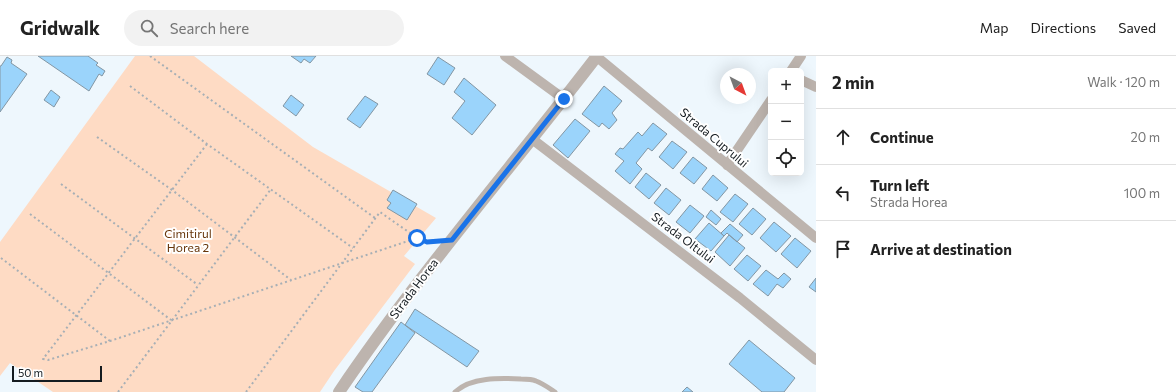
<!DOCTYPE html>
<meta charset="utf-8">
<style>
body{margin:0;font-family:Commissioner,sans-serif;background:#f2f2f2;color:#222}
.controls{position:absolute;right:12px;top:12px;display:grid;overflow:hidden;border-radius:6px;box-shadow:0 4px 16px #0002}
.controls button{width:36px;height:36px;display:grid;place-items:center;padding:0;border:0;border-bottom:1px solid #e0e0e0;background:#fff;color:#222;font:20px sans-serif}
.compass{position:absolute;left:720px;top:12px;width:36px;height:36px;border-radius:50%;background:#fff;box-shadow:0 4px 16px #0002;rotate:139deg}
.scale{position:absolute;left:12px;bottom:10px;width:90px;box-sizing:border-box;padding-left:4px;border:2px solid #141b20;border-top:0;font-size:11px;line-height:14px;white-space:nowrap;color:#141b20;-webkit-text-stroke:3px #fff;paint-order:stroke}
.stop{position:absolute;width:12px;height:12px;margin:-9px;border:3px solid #1a73e8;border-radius:50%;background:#fff}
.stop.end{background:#1a73e8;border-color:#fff;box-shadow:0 1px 4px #0008}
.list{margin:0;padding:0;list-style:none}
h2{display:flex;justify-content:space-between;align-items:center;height:52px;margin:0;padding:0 16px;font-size:17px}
h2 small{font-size:13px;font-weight:400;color:#767676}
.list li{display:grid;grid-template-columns:26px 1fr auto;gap:12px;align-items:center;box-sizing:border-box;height:56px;padding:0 16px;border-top:1px solid #e0e0e0}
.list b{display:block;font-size:15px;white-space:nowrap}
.list p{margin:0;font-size:13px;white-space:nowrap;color:#767676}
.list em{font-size:13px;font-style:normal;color:#767676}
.icon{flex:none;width:22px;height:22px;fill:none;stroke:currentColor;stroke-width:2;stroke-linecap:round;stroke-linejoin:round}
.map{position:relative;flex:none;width:816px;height:336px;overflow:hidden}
header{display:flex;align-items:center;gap:24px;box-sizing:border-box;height:56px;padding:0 20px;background:#fff;border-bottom:1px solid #e0e0e0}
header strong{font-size:19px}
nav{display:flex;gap:22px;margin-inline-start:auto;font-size:14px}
.search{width:280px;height:36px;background:#f2f2f2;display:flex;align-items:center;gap:10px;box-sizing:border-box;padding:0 14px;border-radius:22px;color:#767676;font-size:15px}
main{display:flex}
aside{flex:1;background:#fff}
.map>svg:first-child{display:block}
.green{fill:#fedbc4}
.building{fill:#9bd4fb;stroke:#8396a3}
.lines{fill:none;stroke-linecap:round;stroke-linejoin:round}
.path{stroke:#a7afb5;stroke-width:2;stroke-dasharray:2 3;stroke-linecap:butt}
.service{stroke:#bdb4ae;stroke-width:5}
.minor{stroke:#bdb4ae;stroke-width:10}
.tertiary{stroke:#bdb4ae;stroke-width:12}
.route{stroke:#1a73e8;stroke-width:5}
.labels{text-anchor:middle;stroke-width:4;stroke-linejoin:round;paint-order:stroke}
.street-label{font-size:12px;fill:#141b20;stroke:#fff}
.park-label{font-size:12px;fill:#67360b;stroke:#fff}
</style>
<header>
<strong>Gridwalk</strong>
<div class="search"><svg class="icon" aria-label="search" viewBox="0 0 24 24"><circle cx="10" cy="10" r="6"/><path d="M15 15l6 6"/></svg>Search here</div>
<nav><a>Map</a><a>Directions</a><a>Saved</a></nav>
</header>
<main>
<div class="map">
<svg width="816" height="336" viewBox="0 0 816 336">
<rect width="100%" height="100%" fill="#eef7fd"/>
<path class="green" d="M135 0H194L313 91 436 162 404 200 415 208 334 315 320 336H53L10 307 0 320V186Z"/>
<path class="building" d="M38 0H88L98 7 96 9 105 15 102 20 99 18 89 35Z
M291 0H316L310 7 304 3 301 7Z
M7 1 12 4 11 7 27 18 0 56V10H1Z
M438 1 455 12 444 29 427 18Z
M464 22 496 49 472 79 452 62 465 45 454 36Z
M604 30 622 45 612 57 617 64 609 73 602 67 599 71 582 58Z
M51 34 60 41 54 51 44 44Z
M291 39 304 49 296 60 283 50Z
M365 40 378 48 360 72 347 63Z
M575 63 590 75 568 102 553 89Z
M653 67 667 78 652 95 648 92 636 107 642 113 630 128 615 115 624 105 615 98 620 92 623 93 638 76 642 80Z
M672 85 687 96 673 113 659 101Z
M693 101 707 112 694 128 680 117Z
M646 117 661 129 649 143 635 131Z
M713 119 728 132 717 145 702 133Z
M666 132 681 144 669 159 654 147Z
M393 134 417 148 407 164 387 152 391 147 387 144Z
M735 138 748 148 733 166 720 156Z
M690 149 704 160 690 177 676 166Z
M753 152 766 163 752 179 739 168Z
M711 154 721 163 716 169 706 161Z
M774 166 791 180 776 196 760 182Z
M709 167 724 180 711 195 695 183Z
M730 168 743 179 737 186 727 177 724 180 721 177Z
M729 179 745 192 730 210 715 196Z
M795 182 811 195 797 212 781 198Z
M747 199 761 210 748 225 734 213Z
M766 214 778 223 784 217 791 223 783 232 777 228 768 240 753 228Z
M816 222V236L809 231Z
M415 253 479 295 467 311 405 269Z
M401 266 415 277 372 336H363L355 331Z
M749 284 795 322 784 336H762L729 308Z
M687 331 693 336H682Z"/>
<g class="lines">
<path class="path" d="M150 0 375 162
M130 30 207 88 353 192
M97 81 172 134 291 224
M207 88 43 303 48 304 110 285 417 182
M61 128 198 229
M30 158 171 264
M1 202 110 285
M118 336 271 133
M246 336 380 156 420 184 427 186H435"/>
<path class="service" d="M455 336C471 321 500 322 521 323 525 323 532 323 536 325 542 327 549 332 555 336"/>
<path class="minor" d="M505 0 564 43
M597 1 816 182
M791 15 801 0
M801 24 816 31
M532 83 740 242 816 304
M727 109 771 44"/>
<path class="tertiary" d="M339 336C418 219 511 112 597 0"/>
</g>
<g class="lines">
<path class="route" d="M417 182 427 186 452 184 564 43"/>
</g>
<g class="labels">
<g class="street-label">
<text transform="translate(714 82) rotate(40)" y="4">Strada Cuprului</text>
<text transform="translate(683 182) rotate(37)" y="4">Strada Oltului</text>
<text transform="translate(414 233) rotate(-53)" y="4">Strada Horea</text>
</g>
<g class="park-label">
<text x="188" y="182">Cimitirul<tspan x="188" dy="14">Horea 2</tspan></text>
</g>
</g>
</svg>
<div class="controls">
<button>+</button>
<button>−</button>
<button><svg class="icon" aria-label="locate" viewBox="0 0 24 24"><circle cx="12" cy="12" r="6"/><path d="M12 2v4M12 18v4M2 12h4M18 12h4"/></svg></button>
</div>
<svg class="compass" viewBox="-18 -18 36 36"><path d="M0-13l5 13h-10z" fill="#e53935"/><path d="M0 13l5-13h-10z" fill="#767676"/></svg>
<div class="scale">50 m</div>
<div class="stop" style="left:417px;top:182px"></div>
<div class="stop end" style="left:564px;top:43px"></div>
</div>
<aside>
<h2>2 min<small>Walk · 120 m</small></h2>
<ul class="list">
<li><svg class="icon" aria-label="ahead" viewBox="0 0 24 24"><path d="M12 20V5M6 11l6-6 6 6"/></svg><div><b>Continue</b></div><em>20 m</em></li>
<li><svg class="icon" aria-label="left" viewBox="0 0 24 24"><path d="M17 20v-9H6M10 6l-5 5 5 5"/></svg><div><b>Turn left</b><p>Strada Horea</p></div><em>100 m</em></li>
<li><svg class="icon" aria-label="arrive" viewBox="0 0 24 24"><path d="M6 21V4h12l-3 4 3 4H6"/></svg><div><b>Arrive at destination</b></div></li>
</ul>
</aside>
</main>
